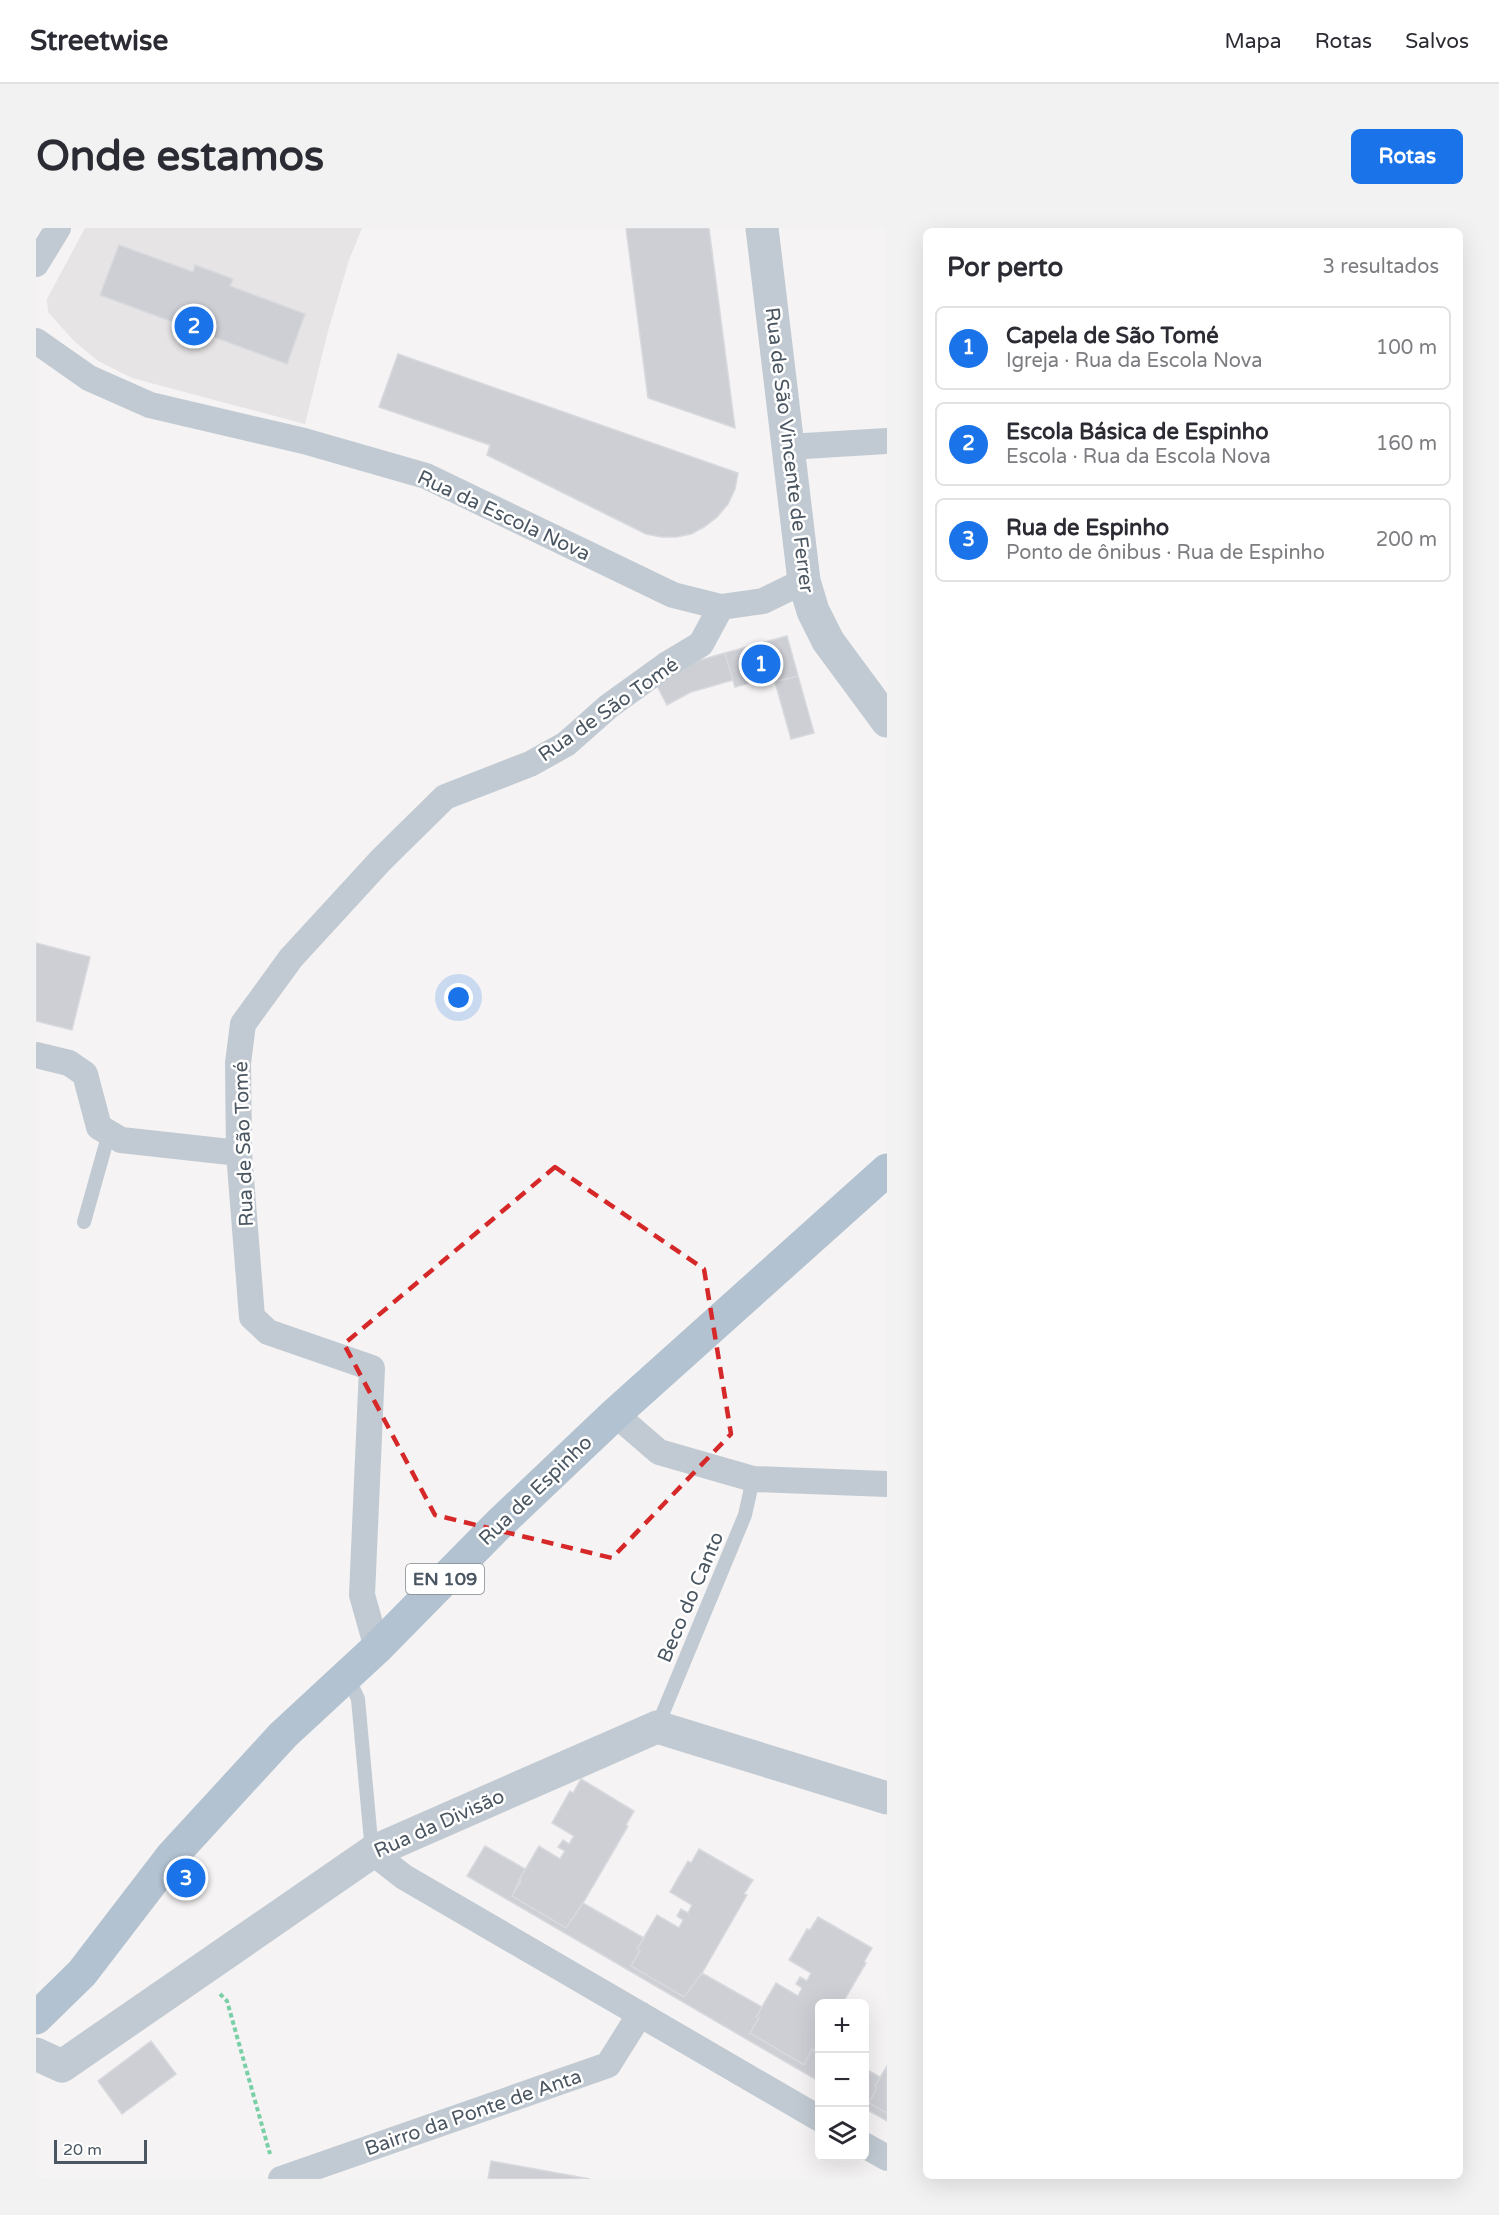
<!DOCTYPE html>
<html lang="pt">
<meta charset="utf-8">
<style>
body{margin:0;font-family:"Varela Round",sans-serif;background:#f2f2f3;color:#2b2b33}
.controls{position:absolute;right:18px;bottom:18px;display:grid;overflow:hidden;border-radius:9px;box-shadow:0 6px 24px #0002}
.controls button{width:54px;height:54px;display:grid;place-items:center;padding:0;border:0;border-bottom:2px solid #e1e1e2;background:#fff;color:#2b2b33;font:30px sans-serif}
.scale{position:absolute;left:18px;bottom:15px;width:93px;box-sizing:border-box;padding-left:6px;border:3px solid #4a5661;border-top:0;font-size:16px;line-height:21px;white-space:nowrap;color:#4a5661;-webkit-text-stroke:4px #fff;paint-order:stroke}
.you{position:absolute;left:423px;top:770px;width:21px;height:21px;margin:-15px;border:4px solid #fff;border-radius:50%;background:#1a73e8;box-shadow:0 0 0 9px #1a73e833}
.badge{display:grid;place-items:center;width:39px;height:39px;border-radius:50%;background:#1a73e8;color:#fff;font-size:20px;font-weight:700}
.pin{position:absolute;translate:-50% -50%;border:3px solid #fff;box-shadow:0 2px 6px #0006}
.list{margin:0;padding:0;list-style:none}
h2{display:flex;justify-content:space-between;align-items:center;height:78px;margin:0;padding:0 24px;font-size:26px}
h2 small{font-size:20px;font-weight:400;color:#7c7c81}
.list li{display:grid;grid-template-columns:39px 1fr auto;gap:18px;align-items:center;box-sizing:border-box;height:84px;margin:0 12px 12px;padding:0 12px;border:2px solid #e1e1e2;border-radius:9px}
.list b{display:block;font-size:22px;white-space:nowrap}
.list p{margin:0;font-size:20px;white-space:nowrap;color:#7c7c81}
.list em{font-size:20px;font-style:normal;color:#7c7c81}
.icon{flex:none;width:33px;height:33px;fill:none;stroke:currentColor;stroke-width:2;stroke-linecap:round;stroke-linejoin:round}
.map{position:relative;flex:none;width:851px;height:1951px;overflow:hidden;border-radius:9px}
header{display:flex;align-items:center;gap:36px;box-sizing:border-box;height:84px;padding:0 30px;background:#fff;border-bottom:2px solid #e1e1e2}
header strong{font-size:28px}
nav{display:flex;gap:33px;margin-inline-start:auto;font-size:21px}
.intro{display:flex;align-items:center;justify-content:space-between;box-sizing:border-box;height:144px;padding:0 36px}
h1{margin:0;font-size:42px}
.button{padding:15px 27px;border-radius:9px;background:#1a73e8;color:#fff;font-size:21px;font-weight:700}
main{display:flex;gap:36px;padding:0 36px}
aside{flex:1;background:#fff;border-radius:9px;box-shadow:0 6px 24px #0002}
.map>svg:first-child{display:block}
.education{fill:#e6e4e5}
.building{fill:#cdcfd5;stroke:#d7d9de;stroke-width:1.5}
.lines{fill:none;stroke-linecap:round;stroke-linejoin:round}
.path{stroke:#7ad0a6;stroke-width:4;stroke-dasharray:4.5 3;stroke-linecap:butt}
.service{stroke:#c1cad2;stroke-width:14}
.minor{stroke:#c1cad2;stroke-width:26}
.tertiary{stroke:#c1cad2;stroke-width:33}
.primary{stroke:#b3c2d1;stroke-width:33}
.marked{fill:none;stroke:#d62828;stroke-width:4.5;stroke-dasharray:12 8;stroke-linejoin:round}
.labels{text-anchor:middle;stroke-width:5;stroke-linejoin:round;paint-order:stroke}
.shield{fill:#fff;stroke:#808990;stroke-width:1.5}
.shield-label{font-size:18px;font-weight:bold;fill:#4a5661}
.street-label{font-size:20px;fill:#4a5661;stroke:#fff}
</style>
<header>
<strong>Streetwise</strong>
<nav><a>Mapa</a><a>Rotas</a><a>Salvos</a></nav>
</header>
<div class="intro"><h1>Onde estamos</h1><a class="button">Rotas</a></div>
<main>
<div class="map">
<svg width="851" height="1951" viewBox="0 0 851 1951">
<rect width="100%" height="100%" fill="#f5f3f3"/>
<path class="education" d="M49 0H326L313 32 292 103 269 196 96 150 62 133 38 113 12 84 11 71Z"/>
<path class="building" d="M590 0H673L699 200 612 170Z
M83 17 157 44 159 37 197 51 194 58 269 86 251 136 64 67Z
M362 126 702 245 699 261 692 276 681 289 668 299 655 306 640 309H625L610 306 451 227 454 217 343 179Z
M751 408 762 448 729 456 728 451 699 459 689 425Z
M689 425 697 452 655 464 631 477 618 452 647 437Z
M762 448 778 505 755 511 739 454Z
M0 715 54 729 36 802 0 793Z
M545 1551 598 1583 590 1597 592 1598 547 1675 530 1700 476 1668 485 1653 483 1652 503 1618 524 1631 529 1623 522 1619 527 1612 533 1616 538 1608 516 1595 534 1563 537 1565Z
M449 1618 489 1641 476 1668 530 1700 547 1675 608 1710 601 1721 604 1723 595 1738 648 1769 666 1745 726 1779 720 1789 723 1790 714 1805 768 1837 776 1821 778 1823 784 1814V1854L431 1648Z
M663 1621 717 1652 708 1666 711 1667 666 1745 648 1769 595 1738 604 1723 601 1721 621 1687 643 1700 647 1692 641 1688 645 1681 652 1685 656 1677 634 1664 652 1633 655 1635Z
M782 1689 836 1720 828 1734 830 1735 806 1776H784V1814L778 1823 776 1821 768 1837 714 1805 723 1790 720 1789 740 1755 762 1768 766 1760 760 1756 764 1749 771 1753 775 1745 753 1732 771 1701 774 1702Z
M115 1813 140 1846 86 1886 62 1853Z
M851 1838V1885L833 1875 841 1860 839 1858Z
M828 1840 844 1849 839 1858 841 1860 833 1875 851 1885V1893L828 1880Z
M455 1933 554 1951H452Z"/>
<g class="lines">
<path class="path" d="M184 1766 191 1773 234 1926"/>
<path class="service" d="M48 994 73 905
M312 1449 322 1471 336 1624
M621 1499 709 1287 717 1251"/>
<path class="minor" d="M0 36 22 0
M0 113 53 150 114 177 268 213 390 248 637 367 685 379 727 373 768 353
M752 219 851 213
M0 827 33 835 49 846 63 899 85 912 203 925
M579 1186 623 1224 717 1251 851 1256
M341 1420 326 1367 336 1140 232 1104 216 1089 203 925 202 835 207 796 255 730 345 632 409 569 494 536 530 516 573 478 630 437 665 416 685 379
M336 1624 368 1649 784 1891
M828 1917 851 1930
M245 1951 572 1837 604 1786"/>
<path class="tertiary" d="M726 0 768 353 777 383 792 413 851 493
M0 1826 26 1838 336 1624 621 1499 851 1570"/>
<path class="primary" d="M0 1790 46 1745 135 1629 247 1507 341 1420 462 1297 579 1186 851 942"/>
</g>
<path class="marked" d="M519 939 668 1041 695 1206 576 1330 399 1287 308 1116Z"/>
<g class="labels">
<rect class="shield" x="370" y="1336" width="78" height="30" rx="4.5"/>
<g class="shield-label">
<text x="409" y="1357">EN 109</text>
</g>
<g class="street-label">
<text transform="translate(754 222) rotate(83)" y="7">Rua de São Vincente de Ferrer</text>
<text transform="translate(468 287) rotate(25)" y="7">Rua da Escola Nova</text>
<text transform="translate(572 481) rotate(-35)" y="7">Rua de São Tomé</text>
<text transform="translate(207 916) rotate(-92)" y="7">Rua de São Tomé</text>
<text transform="translate(499 1262) rotate(-44)" y="7">Rua de Espinho</text>
<text transform="translate(654 1369) rotate(-67)" y="7">Beco do Canto</text>
<text transform="translate(403 1595) rotate(-24)" y="7">Rua da Divisão</text>
<text transform="translate(437 1884) rotate(-19)" y="7">Bairro da Ponte de Anta</text>
</g>
</g>
</svg>
<div class="controls">
<button>+</button>
<button>−</button>
<button><svg class="icon" aria-label="layers" viewBox="0 0 24 24"><path d="M12 4l9 5-9 5-9-5zM3 14l9 5 9-5"/></svg></button>
</div>
<div class="scale">20 m</div>
<div class="you"></div>
<div class="pin badge" style="left:725px;top:436px">1</div>
<div class="pin badge" style="left:158px;top:98px">2</div>
<div class="pin badge" style="left:150px;top:1650px">3</div>
</div>
<aside>
<h2>Por perto<small>3 resultados</small></h2>
<ul class="list">
<li><span class="badge">1</span><div><b>Capela de São Tomé</b><p>Igreja · Rua da Escola Nova</p></div><em>100 m</em></li>
<li><span class="badge">2</span><div><b>Escola Básica de Espinho</b><p>Escola · Rua da Escola Nova</p></div><em>160 m</em></li>
<li><span class="badge">3</span><div><b>Rua de Espinho</b><p>Ponto de ônibus · Rua de Espinho</p></div><em>200 m</em></li>
</ul>
</aside>
</main>
